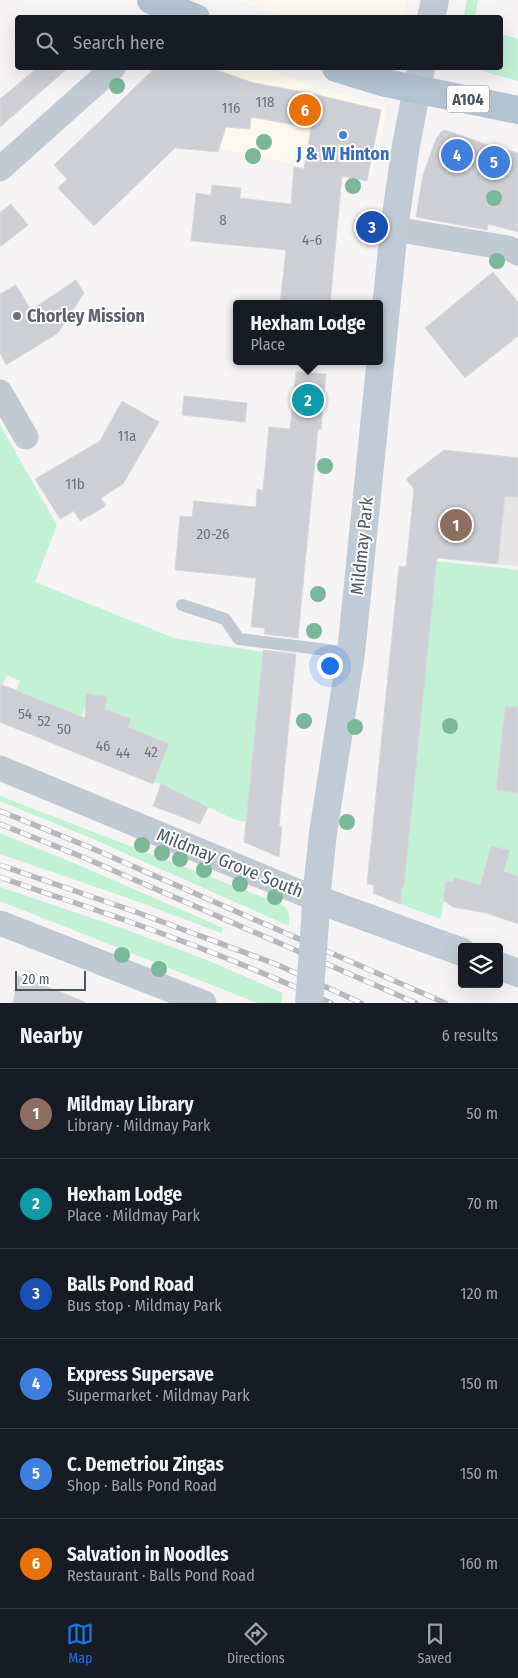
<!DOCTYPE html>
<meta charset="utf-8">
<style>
body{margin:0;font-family:"Fira Sans Condensed",sans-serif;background:#20242c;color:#f1f3f6}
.controls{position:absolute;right:15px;bottom:15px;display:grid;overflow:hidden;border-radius:5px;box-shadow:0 5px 20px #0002}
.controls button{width:45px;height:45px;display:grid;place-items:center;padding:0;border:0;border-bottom:1px solid #363941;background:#171b24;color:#f1f3f6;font:25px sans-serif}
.scale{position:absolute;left:15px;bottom:12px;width:71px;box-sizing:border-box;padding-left:5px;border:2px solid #4a5661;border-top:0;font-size:14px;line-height:18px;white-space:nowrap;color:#4a5661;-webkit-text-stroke:4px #fff;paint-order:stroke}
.you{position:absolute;left:329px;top:665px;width:18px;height:18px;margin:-12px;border:4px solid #fff;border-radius:50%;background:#1a73e8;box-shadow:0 0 0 8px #1a73e833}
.badge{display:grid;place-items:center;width:32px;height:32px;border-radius:50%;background:#1a73e8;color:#fff;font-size:16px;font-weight:700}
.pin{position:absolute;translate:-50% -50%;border:2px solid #fff;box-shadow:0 1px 5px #0006}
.popup{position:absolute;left:233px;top:300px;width:150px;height:65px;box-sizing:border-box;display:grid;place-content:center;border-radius:5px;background:#171b24;filter:drop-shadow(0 1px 4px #0005);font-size:16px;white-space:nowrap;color:#9ea1a6}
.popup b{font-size:19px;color:#f1f3f6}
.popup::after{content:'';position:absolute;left:50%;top:100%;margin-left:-10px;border:10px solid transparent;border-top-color:#171b24}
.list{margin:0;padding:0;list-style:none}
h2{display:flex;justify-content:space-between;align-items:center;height:65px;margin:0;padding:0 20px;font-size:21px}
h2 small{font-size:16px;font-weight:400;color:#9ea1a6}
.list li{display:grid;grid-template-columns:32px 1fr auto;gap:15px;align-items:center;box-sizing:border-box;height:90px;padding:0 20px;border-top:1px solid #363941}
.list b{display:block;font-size:19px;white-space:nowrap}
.list p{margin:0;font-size:16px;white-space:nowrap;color:#9ea1a6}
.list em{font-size:16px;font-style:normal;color:#9ea1a6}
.icon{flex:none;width:28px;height:28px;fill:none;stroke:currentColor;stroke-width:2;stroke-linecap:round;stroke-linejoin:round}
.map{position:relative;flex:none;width:518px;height:1003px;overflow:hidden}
.search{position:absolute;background:#171b24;box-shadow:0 5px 20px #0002;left:15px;right:15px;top:15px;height:55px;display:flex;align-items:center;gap:12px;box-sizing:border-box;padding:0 18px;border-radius:5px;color:#9ea1a6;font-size:19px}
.sheet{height:605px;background:#171b24}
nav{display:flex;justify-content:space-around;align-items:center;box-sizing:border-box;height:70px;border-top:1px solid #363941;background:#171b24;font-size:14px;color:#9ea1a6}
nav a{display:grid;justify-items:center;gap:2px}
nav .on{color:#1a73e8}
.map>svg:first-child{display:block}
.commercial{fill:#fdf9ef}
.education{fill:#e6e4e5}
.green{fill:#c3f1d5}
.building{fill:#cdcfd5;stroke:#d7d9de}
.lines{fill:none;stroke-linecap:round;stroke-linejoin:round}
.lane{stroke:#c1cad2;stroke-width:12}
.street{stroke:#c1cad2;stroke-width:25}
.secondary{stroke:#c1cbd6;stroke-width:28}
.primary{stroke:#b3c2d1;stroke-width:28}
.rail-casing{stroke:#b5b8bd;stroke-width:5.5}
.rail{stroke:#fff;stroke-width:4;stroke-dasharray:11;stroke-linecap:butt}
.secondary-bridge{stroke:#c1cbd6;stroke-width:28}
.tree{fill:#7bb799}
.shop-dot{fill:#3f7fe0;stroke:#fff;stroke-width:2}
.worship-dot{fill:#6b7280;stroke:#fff;stroke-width:2}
.labels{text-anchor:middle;stroke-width:4;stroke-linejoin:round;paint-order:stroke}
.number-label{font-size:15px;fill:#6b747e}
.shield{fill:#fff;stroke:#808990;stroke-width:1}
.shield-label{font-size:16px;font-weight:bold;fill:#4a5661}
.shop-label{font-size:18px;font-weight:bold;fill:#366cbe;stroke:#fff}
.worship-label{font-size:18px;font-weight:bold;fill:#5b616d;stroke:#fff;text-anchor:start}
.street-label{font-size:18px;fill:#4a5661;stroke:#fff}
</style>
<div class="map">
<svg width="518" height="1003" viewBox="0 0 518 1003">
<rect width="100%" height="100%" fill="#f5f3f3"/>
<path class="commercial" d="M237 0H408L403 17 289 18Z
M212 68H264L324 89 387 107 371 180 204 146 227 76Z"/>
<path class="education" d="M491 455 518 458V566L498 564 507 477 489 475Z"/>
<path class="green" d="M467 0H478L475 17H464Z
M501 34 518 39V81L488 73 477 68H500Z
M0 425 57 525 35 582 174 638 263 652 246 822 233 819 161 784 154 782 169 744 143 733 125 735 131 719 114 712 108 727 104 715 107 697 86 693 85 707 81 717 16 691 20 681 7 675 2 685 0 684Z
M436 561 518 570V712L504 711 496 790 518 793V877L504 871 510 850 491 846 480 885 446 881 441 919 400 904 402 887H404Z
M0 796 281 904C290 909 290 916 289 926L93 839 0 801Z
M0 833 81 866 223 928 221 933 139 902 0 854Z
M0 887 130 931 209 961 283 993 281 1003H257L0 901Z"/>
<path class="building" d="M37 68H68L0 127V99Z
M155 68H211L254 83 309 93 381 110 367 181 342 176 330 304H280L286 250 191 241 196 193 211 195 212 185 241 188 240 198 291 204 294 167 304 169 311 128 251 117 250 129 226 127 218 152 175 148 94 226 58 188 67 179 54 165Z
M445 130 488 145 518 153V232L488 224 487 230 416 217 423 175 436 139 441 132Z
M11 204 28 225 0 247V212Z
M493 272 518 302V336L465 378 425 328Z
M76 280 84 293 58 333 6 365 0 353V294L16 285 31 310Z
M296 372 326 374 321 429H318L298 638 264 634 265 628 251 627 256 578 175 570 180 516 192 517 194 501 256 507 257 489 263 490 269 427 290 429Z
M184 396 247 403 245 422 182 415Z
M122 401 159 422 123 484 101 498 106 506 80 521 74 511 60 519 35 479 100 441Z
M444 450 518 458V497L505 496 498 564 437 558 404 887H402L400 904 373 893 374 885 367 884 399 566 406 567 414 489 406 479Z
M263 650 296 654 279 826 282 827 279 857 244 842Z
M0 684 85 718 86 693 107 697 105 709 131 719 128 727 169 744 153 784 0 722Z
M505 706 518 707V793L496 790Z
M161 784 208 807 200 824 153 806Z
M491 846 510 850 504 871 518 876V924L486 913 453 907 443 900 446 881 453 882 454 878 480 885Z
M18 975 85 1002V1003H13Z"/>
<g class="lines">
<path class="lane" d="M182 605 225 619 239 639 351 653"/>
<path class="street" d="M0 169 113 68
M394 229 508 248 518 253
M0 392 26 437
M0 768 316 899
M0 923 204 1003"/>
<path class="secondary" d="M431 18 435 0
M316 899 462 952
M315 923 316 899 323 833 351 653 394 229 406 145 421 68
M499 966 518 973"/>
<path class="primary" d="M151 0 196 18
M336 68 381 82 518 110"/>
<g class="rail-casing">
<path id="rail" d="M0 811 89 847 445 1003
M0 824 85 858 416 1003
M0 865 136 912 278 965 361 1003
M0 877C44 893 89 907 133 923 200 947 266 973 331 1003"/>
</g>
<use href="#rail" class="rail"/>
<path class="secondary-bridge" d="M309 1003 315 923"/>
</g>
<g class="tree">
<circle cx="117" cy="86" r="8"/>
<circle cx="264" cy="142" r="8"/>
<circle cx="253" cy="156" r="8"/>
<circle cx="353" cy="186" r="8"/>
<circle cx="494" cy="198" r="8"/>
<circle cx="497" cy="261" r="8"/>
<circle cx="325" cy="466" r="8"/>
<circle cx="318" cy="594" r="8"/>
<circle cx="314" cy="631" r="8"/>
<circle cx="304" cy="721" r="8"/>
<circle cx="450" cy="726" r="8"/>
<circle cx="355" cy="727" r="8"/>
<circle cx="347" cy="822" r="8"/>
<circle cx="142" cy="845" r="8"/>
<circle cx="162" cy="853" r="8"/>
<circle cx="180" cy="859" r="8"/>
<circle cx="204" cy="870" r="8"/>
<circle cx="240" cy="884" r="8"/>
<circle cx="275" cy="897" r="8"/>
<circle cx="122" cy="955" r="8"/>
<circle cx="159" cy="969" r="8"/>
</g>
<circle class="shop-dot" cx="343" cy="135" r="5"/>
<circle class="worship-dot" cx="17" cy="316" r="5"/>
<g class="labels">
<g class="number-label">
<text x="265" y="107">118</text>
<text x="231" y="113">116</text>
<text x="223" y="225">8</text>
<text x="312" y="245">4-6</text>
<text x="127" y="441">11a</text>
<text x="75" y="489">11b</text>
<text x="213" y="539">20-26</text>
<text x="25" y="719">54</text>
<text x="44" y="726">52</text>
<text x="64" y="734">50</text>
<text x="103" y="751">46</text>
<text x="151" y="757">42</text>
<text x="123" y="758">44</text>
</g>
<rect class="shield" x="447" y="85.5" width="42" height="27" rx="4"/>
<g class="shield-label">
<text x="468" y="105">A104</text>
</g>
<g class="shop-label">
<text x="343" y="160">J &amp; W Hinton</text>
</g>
<g class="worship-label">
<text x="27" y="322">Chorley Mission</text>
</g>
<g class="street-label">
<text transform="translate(362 546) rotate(-84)" y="6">Mildmay Park</text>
<text transform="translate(230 863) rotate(22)" y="6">Mildmay Grove South</text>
</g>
</g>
</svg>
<div class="controls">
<button><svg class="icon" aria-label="layers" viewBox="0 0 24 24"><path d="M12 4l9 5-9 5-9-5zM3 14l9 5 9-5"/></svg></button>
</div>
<div class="scale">20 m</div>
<div class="you"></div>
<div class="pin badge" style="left:456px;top:525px;background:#8d6e63">1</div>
<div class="pin badge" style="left:308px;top:400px;background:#0f9aa8">2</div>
<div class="popup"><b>Hexham Lodge</b>Place</div>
<div class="pin badge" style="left:372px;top:227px;background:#1a4fb4">3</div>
<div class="pin badge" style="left:457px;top:155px;background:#3f7fe0">4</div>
<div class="pin badge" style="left:494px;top:162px;background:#3f7fe0">5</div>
<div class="pin badge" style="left:305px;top:110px;background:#e8710a">6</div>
<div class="search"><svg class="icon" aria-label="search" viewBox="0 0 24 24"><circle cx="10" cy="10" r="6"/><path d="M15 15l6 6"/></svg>Search here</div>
</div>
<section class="sheet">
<h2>Nearby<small>6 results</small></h2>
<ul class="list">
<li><span class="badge" style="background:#8d6e63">1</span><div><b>Mildmay Library</b><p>Library · Mildmay Park</p></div><em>50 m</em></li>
<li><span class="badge" style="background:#0f9aa8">2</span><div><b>Hexham Lodge</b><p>Place · Mildmay Park</p></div><em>70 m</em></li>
<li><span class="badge" style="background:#1a4fb4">3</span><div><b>Balls Pond Road</b><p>Bus stop · Mildmay Park</p></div><em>120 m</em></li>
<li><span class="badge" style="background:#3f7fe0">4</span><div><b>Express Supersave</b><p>Supermarket · Mildmay Park</p></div><em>150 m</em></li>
<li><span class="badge" style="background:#3f7fe0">5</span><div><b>C. Demetriou Zingas</b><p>Shop · Balls Pond Road</p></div><em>150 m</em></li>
<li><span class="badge" style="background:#e8710a">6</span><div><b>Salvation in Noodles</b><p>Restaurant · Balls Pond Road</p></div><em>160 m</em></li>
</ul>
</section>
<nav>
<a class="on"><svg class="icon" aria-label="map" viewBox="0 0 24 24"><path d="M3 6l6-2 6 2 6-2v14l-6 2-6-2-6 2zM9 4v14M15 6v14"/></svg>Map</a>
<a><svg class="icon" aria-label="directions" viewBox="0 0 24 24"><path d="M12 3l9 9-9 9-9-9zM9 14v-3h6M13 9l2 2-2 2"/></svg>Directions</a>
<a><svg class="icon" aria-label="saved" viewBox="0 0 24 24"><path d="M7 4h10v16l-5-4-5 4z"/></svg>Saved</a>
</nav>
